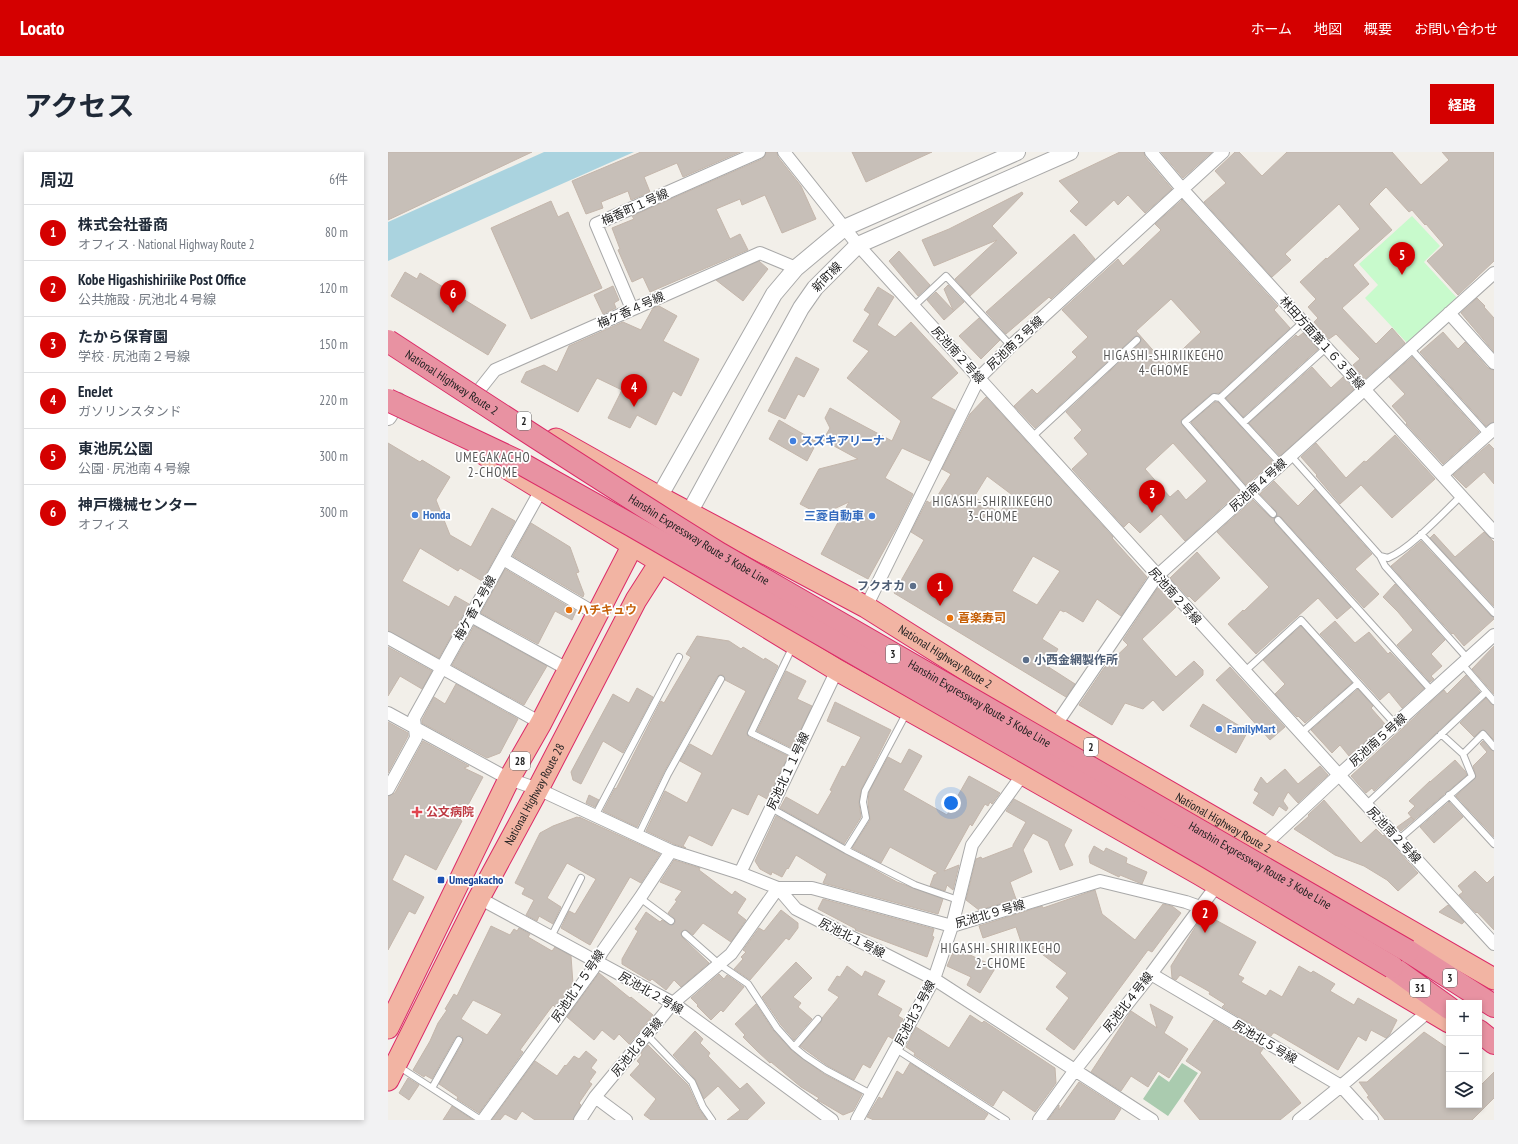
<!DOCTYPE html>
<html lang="ja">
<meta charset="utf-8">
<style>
body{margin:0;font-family:"PT Sans Narrow","Noto Sans JP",sans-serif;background:#f2f2f3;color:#1f2937}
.controls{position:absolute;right:12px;bottom:12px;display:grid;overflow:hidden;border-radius:0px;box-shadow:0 2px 6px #0003}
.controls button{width:36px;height:36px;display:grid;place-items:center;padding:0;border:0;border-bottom:1px solid #e0e1e3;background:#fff;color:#1f2937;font:20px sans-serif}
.you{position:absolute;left:563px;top:651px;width:14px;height:14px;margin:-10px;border:3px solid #fff;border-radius:50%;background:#1a73e8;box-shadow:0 0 0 6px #1a73e833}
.badge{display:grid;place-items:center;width:26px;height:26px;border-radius:50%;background:#d40000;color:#fff;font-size:13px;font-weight:700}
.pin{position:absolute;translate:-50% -33px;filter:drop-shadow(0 1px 2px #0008)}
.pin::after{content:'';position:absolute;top:21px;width:14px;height:12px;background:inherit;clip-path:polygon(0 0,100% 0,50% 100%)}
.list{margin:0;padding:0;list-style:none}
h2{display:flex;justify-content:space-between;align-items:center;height:52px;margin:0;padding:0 16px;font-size:17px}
h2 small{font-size:13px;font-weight:400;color:#747a83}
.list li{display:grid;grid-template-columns:26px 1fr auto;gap:12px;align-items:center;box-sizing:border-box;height:56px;padding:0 16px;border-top:1px solid #e0e1e3}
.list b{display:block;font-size:15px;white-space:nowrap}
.list p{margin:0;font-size:13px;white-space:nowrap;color:#747a83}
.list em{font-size:13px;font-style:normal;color:#747a83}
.icon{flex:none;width:22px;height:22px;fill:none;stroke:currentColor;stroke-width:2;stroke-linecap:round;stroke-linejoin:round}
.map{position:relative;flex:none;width:1106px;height:968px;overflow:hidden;border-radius:0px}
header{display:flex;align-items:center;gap:24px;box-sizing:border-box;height:56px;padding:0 20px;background:#d40000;color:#fff}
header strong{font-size:19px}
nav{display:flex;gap:22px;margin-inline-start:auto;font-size:14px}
.intro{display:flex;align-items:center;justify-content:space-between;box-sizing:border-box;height:96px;padding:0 24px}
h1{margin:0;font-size:28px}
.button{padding:10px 18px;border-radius:0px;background:#d40000;color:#fff;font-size:14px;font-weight:700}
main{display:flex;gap:24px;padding:0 24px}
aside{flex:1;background:#fff;border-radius:0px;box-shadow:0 2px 6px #0003}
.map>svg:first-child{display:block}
.cemetery{fill:#aacbaf}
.park{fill:#c8facc}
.water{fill:#aad3df}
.building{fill:#c7bfb8;stroke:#c4b6ab;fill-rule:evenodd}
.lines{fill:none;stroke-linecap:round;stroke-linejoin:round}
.service-casing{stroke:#a9a9a9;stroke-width:8}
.minor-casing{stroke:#a9a9a9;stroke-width:14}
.tertiary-casing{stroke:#a9a9a9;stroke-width:18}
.trunk-casing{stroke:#dc2a67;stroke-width:23}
.motorway-casing{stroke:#dc2a67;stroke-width:24}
.service{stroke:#fff;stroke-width:6}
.minor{stroke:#fff;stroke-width:12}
.tertiary{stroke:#fff;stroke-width:16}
.trunk{stroke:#f2b4a3;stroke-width:21}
.motorway{stroke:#e892a2;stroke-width:22}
.motorway-bridge-casing{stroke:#dc2a67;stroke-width:24;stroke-linecap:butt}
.motorway-bridge{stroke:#e892a2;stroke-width:22}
.shop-dot{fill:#3f7fe0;stroke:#fff;stroke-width:1.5}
.service-dot{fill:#5c6f8a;stroke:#fff;stroke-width:1.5}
.food-dot{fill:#e8710a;stroke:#fff;stroke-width:1.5}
.health-dot{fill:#e0444e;stroke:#fff;stroke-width:1.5}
.transit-dot{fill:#1a4fb4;stroke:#fff;stroke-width:1.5}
.labels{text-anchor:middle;stroke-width:3.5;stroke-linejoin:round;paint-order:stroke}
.shield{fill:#fff;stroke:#646464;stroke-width:1}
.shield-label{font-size:11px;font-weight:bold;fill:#222}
.street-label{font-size:12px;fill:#222;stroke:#fff}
.shop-label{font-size:12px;font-weight:bold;fill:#366cbe;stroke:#fff;text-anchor:start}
.service-label{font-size:12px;font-weight:bold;fill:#4e5e75;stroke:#fff;text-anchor:end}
.food-label{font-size:12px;font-weight:bold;fill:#c56008;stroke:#fff;text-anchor:start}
.health-label{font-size:12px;font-weight:bold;fill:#be3a42;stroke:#fff;text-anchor:start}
.transit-label{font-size:12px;font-weight:bold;fill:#164399;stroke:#fff;text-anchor:start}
.neighbourhood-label{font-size:13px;letter-spacing:1px;fill:#555;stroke:#fff}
</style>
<header>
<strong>Locato</strong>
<nav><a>ホーム</a><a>地図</a><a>概要</a><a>お問い合わせ</a></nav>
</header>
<div class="intro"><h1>アクセス</h1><a class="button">経路</a></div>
<main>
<aside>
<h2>周辺<small>6件</small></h2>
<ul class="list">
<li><span class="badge">1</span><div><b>株式会社番商</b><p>オフィス · National Highway Route 2</p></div><em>80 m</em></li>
<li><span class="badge">2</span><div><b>Kobe Higashishiriike Post Office</b><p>公共施設 · 尻池北４号線</p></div><em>120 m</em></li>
<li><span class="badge">3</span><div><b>たから保育園</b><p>学校 · 尻池南２号線</p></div><em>150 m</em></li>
<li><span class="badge">4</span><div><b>EneJet</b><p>ガソリンスタンド</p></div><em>220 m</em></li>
<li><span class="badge">5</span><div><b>東池尻公園</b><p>公園 · 尻池南４号線</p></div><em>300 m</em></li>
<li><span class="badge">6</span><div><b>神戸機械センター</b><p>オフィス</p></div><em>300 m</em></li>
</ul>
</aside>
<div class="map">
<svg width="1106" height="968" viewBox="0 0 1106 968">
<rect width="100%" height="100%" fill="#f2efe9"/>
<path class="cemetery" d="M794 911 810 921 780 964 755 947 771 923 781 930Z"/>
<path class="park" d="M1024 64 1052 94 1036 110 1070 147 1020 192 977 146 990 133 971 112Z"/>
<path class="water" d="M156 0H246L0 109V70Z"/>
<path class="building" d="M0 0H144L0 68Z
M253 0H352L295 25 289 11 256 25 262 40 243 48 240 39 213 50 215 56 198 62 184 29Z
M378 0H389L390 5 413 34 428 67 394 81 377 43 354 53 352 47 328 57 342 87 352 82 360 98 262 140 255 125 244 130 230 98 232 97 224 76 246 67 244 64 374 7 377 4Z
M464 0H544L478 30Z
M732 0H756L757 5 784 37 757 61 740 43 730 53 726 48 698 74 682 59 691 50 671 29Z
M773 0H824L795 26Z
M847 0H851L874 24 899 0H1004L1033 33 1061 8 1054 0H1106V109L1070 143 1039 109 1056 93 1038 72 1037 73 1024 58 1021 60 998 35 981 52 1004 78 965 113 981 132 954 156 988 192 1004 176 1017 191 977 227 965 213 972 207 948 182 941 187 926 170 930 166 920 155 928 147 912 130 938 106 939 107 972 77 951 52 897 102 903 108 884 125 816 50 838 31 827 19Z
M634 40 635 42 604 74 629 101 582 144 567 127 609 88 546 114 534 88 561 77Z
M794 48 890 154 886 158 902 176 831 241 823 242 793 268 794 273 852 339 797 389 773 362 752 381 741 370 736 375 684 317 700 302 686 286 694 278 678 260 752 191 753 187 752 185 748 184 746 185 647 276 626 254 644 237 649 242 689 205 684 200 700 185 674 158 730 107 735 114 773 78 767 72ZM783 147 813 180 778 213 748 179ZM785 291 819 329 798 348 790 338 782 345 757 317Z
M163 49 170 65 180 60 214 136 143 167 103 76Z
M686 82 707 107 663 147 661 145 618 182 598 160Z
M511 99 542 133 530 144 501 109Z
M371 109 380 117 355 149 328 128Z
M17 120 29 127 32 121 118 173 100 203 3 144Z
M560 133 576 150 556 168 539 148 548 140 565 158 556 137Z
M225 134 231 148 226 151 228 156 215 162 206 143Z
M490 135 506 145 489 173 507 185 523 170 570 221 543 246 567 258 542 309 514 296 497 326 525 342 510 373 480 427 433 402 461 350 433 363 412 352 431 317 470 307 435 288 442 276 437 266 442 256 504 289 513 269 459 226 481 199 465 189 482 162 476 158Z
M1089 146 1097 154 1096 155 1106 166V200L1073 161Z
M271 154 289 164 275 189 311 207 293 244 285 239 268 273 249 263 242 276 220 266 234 238 209 226 190 260 133 230 138 220 156 213 169 220 181 194 235 170 253 178 265 156Z
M591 166 612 188 593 207 571 184Z
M1055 180 1070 197 1077 190 1100 216 1106 218V270L1098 274 1032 200Z
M915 181 930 197 855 265 838 246 908 183 910 185Z
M408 205 431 217 416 245 410 242 397 267 380 259Z
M1024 205 1091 280 1055 312 1018 272 1019 271 1004 254 1017 242 1001 225Z
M924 215 943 236 955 225 966 237 892 304 861 271Z
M598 245 725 385 724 386 759 425 733 464 709 447 695 470 677 459 676 460 672 458 654 487 670 497 659 514 687 532 678 545 506 441 536 388 523 380 539 349 542 351 545 347 547 348 563 322 554 317 582 262ZM599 324 623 342 612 361 586 345ZM645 404 672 419 649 453 624 439Z
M827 250H830L885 310 858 333 803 270Z
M391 268 429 290 419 309 381 287Z
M1007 283 1047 327 1004 366 973 333 952 352 928 324 929 323 913 305 928 291 958 326 976 309 978 310Z
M0 291 32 310 34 308 62 325 48 348 62 383 83 395 104 356 127 369 94 429 72 416 70 419 32 396 14 429 61 455 67 444 81 452 51 506 0 479Z
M1101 292 1106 297V332L1096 320 1078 336 1065 323Z
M886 329 910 354 927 337 984 402 967 417 991 442 976 456 893 365 889 364 888 359 872 342Z
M865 348 882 365 886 366 887 371 963 455 949 467 930 446 868 502 840 472 855 458 856 459 881 435 829 380Z
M143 371 182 395 191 420 188 421 196 442 195 445 125 404Z
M1096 380 1106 390V454L1042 386 1046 382 1067 405Z
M1033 389 1103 464 1106 465V467L1076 494 1065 481 1064 482 1003 414Z
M809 400 832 426 807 450 801 444 800 445 782 426Z
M117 417 188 459 184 468 167 459 150 492 93 461Z
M1007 432 1057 488 1043 502 1054 514 1043 524 1046 527 1042 530 1009 493 1025 478 1010 460 995 445Z
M771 436 788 455 754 487 788 525 806 509 815 518V523L775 559 765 548 755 557 737 551 724 573 691 553 716 516 740 493 735 488 769 437Z
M947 469 967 491 981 480 1000 502 1002 500 1036 536 1014 556 1001 540 992 548 932 482Z
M86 474 159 514 136 553 64 513Z
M913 474 964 531 917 571 910 564 909 565 887 542 897 532 875 508Z
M309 484 341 489 353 497 355 495 376 508 377 506 390 514 359 582 361 585 400 604 379 647 370 642 360 663 344 656 324 694 301 683 295 694 298 696 286 692 258 679 277 639 299 651 314 621 292 609 302 592 324 604 358 539 337 528 335 523H331L329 525 276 620 249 675 215 659 227 636 228 637 273 549 276 551 303 505 298 502Z
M1106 494V542L1084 517Z
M0 495 44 519 34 537 12 524 0 544Z
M842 515 897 575 882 588 828 528Z
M398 519 418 529 409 547 424 554 404 596 369 579Z
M1078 523 1092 540 986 639 984 636 978 641 963 624 1056 538 1059 542Z
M68 532 130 567 112 601 99 606 34 571V568L46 545 57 552Z
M249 536 265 545 235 601 215 589 193 632 185 628 183 620 225 542 241 551Z
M970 537 985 554 983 556 997 572 961 604 952 593 944 601 923 578Z
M1098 546 1103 552 1106 553V588L1096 578 1092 579 1086 585 1072 571Z
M447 550 503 578 473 638 471 651 473 665 456 692 392 656 398 645 430 663 444 639 442 638 454 614 457 615 473 585 439 569Z
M815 552 860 579 848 601 802 574Z
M0 570 20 581V584L0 621Z
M35 589 81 614 76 616 95 625 72 668 74 669 48 718 17 702 4 728 36 745 27 762 21 759 0 798V644L7 641Z
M1095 589 1103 598 1106 599V685L1068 644 1088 625 1085 614 1099 600 1092 592Z
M521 597 534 604 515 638 559 663 581 624 612 641 604 652 602 650 600 654 597 652 584 674 582 672 556 719 571 713 565 738 559 733 557 739 542 734 546 723 550 721 502 695 493 711 464 696 482 668 480 650 481 640 500 605 513 612Z
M1067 608 1077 619 1079 623 1026 668 1020 661 1027 654 1021 649 1042 629V630Z
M932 614 940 623 910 651 900 640 895 649 900 656 898 659 891 654 885 664 865 651 871 641 866 638 873 625 879 632 897 617 910 632Z
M201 643 211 648 207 655 198 651Z
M626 647 684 678 676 693 685 713 672 718 660 689 645 681 635 698 644 720 622 730 628 747 591 758 578 748 588 707 593 705 594 707 625 695V693L638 670 618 659Z
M936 648 972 690 973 691 988 677 995 684 996 683 1030 721 1010 739 999 728 976 714 947 703 906 677 921 664 920 663Z
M1061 650 1075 665 1046 691 1032 675Z
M388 664 509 730 555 747 550 762 435 731 439 722 408 703 400 717 399 716 394 725 384 720 383 723 372 717 367 709Z
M189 665 191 666V665L272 702 253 731 242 725 202 793 173 776 181 759 187 762 208 727 179 711 159 746 173 755 165 772 151 764 149 769 138 763 146 748 134 742 137 736 127 731 152 681 165 674Z
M1023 665 1026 668 1013 679 1009 675Z
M706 694 716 700 718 696 739 706 738 711 759 720 754 732 732 723 731 725 702 711 701 704Z
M286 708 312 716 311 718 344 743 347 739 358 747 349 761 358 768 343 790 315 771 305 783 298 778 294 779 293 782 294 785 321 811 293 835 286 828 278 838 264 827 262 829 234 812V807L250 779 247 777 258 760 272 770 274 768 283 773 287 771V767L280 761 289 749 287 748 294 739 272 730Z
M1087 719 1099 731 1106 724V778L1089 760 1088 761 1071 743 1075 740 1070 734Z
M707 738 714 762 747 788 775 752 784 754 793 761 764 800 760 798 686 898 658 877 681 846 668 835 679 821 642 793 635 796 628 775 595 786 591 774 654 754 655 756Z
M435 747 546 777 544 784 546 785 539 805 467 778 468 777 430 757Z
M1060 753 1076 770 1074 772 1051 760Z
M393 758 410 771V776L401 788 398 786 362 828 346 817 355 807 353 805 358 800 355 798 371 776 376 779Z
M824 766 868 790 850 823 856 826 853 830 878 844 882 838 894 845 911 814 923 821 925 819 947 832 942 839 966 853 970 846 1009 868 1002 882 998 886 983 878 978 889 970 884 950 918 887 881H885L883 884 834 855 837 852 821 842 822 840 792 823 788 828 784 826 783 814 808 774 811 770Z
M103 774 122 783 126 777 129 779 131 776 142 782 140 785 164 799 167 795 183 804 185 832 168 856 165 853 132 898 135 900 91 961 69 947 70 945 51 932 75 890V888L74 884H71L67 886 44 927 37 923 36 925 25 918 42 889 50 871 59 858 57 857 66 842 69 844ZM85 848 114 862 99 883 73 867Z
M567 796 608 815 592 841 579 833 583 825 559 814Z
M408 810 424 826 405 845 413 851 410 855 424 867 406 888 393 873 374 845Z
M459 814 474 825 477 819 497 829 489 843 514 857 510 864 515 867 505 887 500 884 482 916 475 912 466 928 440 914 412 894 433 870 434 866 451 845 440 838 449 824 452 825Z
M211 821 242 846 243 845 265 863 241 892 231 882 226 888 214 878 206 888 179 865Z
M331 822 336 827 339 823 356 835 335 860 333 858 323 868 309 854 310 853 303 846Z
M368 852 385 878 403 898 436 922 474 942 465 959 455 963 433 950 429 948 431 946 413 935 383 910 382 911 369 899 355 885 357 883 347 872Z
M762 852 785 865 776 881 800 897 781 926 770 919 760 935 743 924 733 939 703 920 743 859 769 876Z
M582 863 594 871 596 869 667 916 668 931 647 960 615 938 605 954 526 903 527 901 518 895 528 875 561 896Z
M826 868 875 897 872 901 913 951 892 968H812L796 949 814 920 798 909Z
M307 879 315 887 312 891 322 901 320 904 352 937 359 931 377 951 359 968H339L352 958 330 934 316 947 307 927 285 903Z
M1036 880 1061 897V953H1091V935L1106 920V946L1084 968H997L979 945 981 944 971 930H979Z
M260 893 300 933 311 957 319 968H263L256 963 268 947 242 923 252 912 249 909 254 903 253 901Z
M198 899 209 908 203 916 208 920 201 930 204 932 191 951 193 953 185 968H147L134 959 128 968 117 962 112 968H104L147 909 169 924 177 913 178 914 186 904 191 907Z
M522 911 600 962 596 968H486L479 965 491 945 494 947 509 919 515 923Z
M20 926 31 933 21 948 11 941Z
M691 930 733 957 726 968H660L671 953V958Z
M64 954 85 968H55Z"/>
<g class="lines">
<g class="service-casing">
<path id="service" d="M525 155 558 124 623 194
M1022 196 1100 283
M832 246 826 245 797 270 860 342
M855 271 938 196
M644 285 749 188
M903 304 992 404 1000 406C1023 396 1054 362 1073 344
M893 312 832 246 915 170
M863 339 885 362
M890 368 1044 539
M1033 382 1106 461
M992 404 997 414 1080 507
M405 494 363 581 408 603
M1074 512 1106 549
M856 520 913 468 1007 572
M913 581 970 531
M1075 602 1095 582 1106 595
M1061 643 1106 692
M978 653 1098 540
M383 656 458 698 527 733 570 748
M207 664 291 505
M250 684 280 622 333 527
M1010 688 1084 624 1075 602 1053 582
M458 698 478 666 475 650 477 639 519 560
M252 746 283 769
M297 782 331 812 360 832 389 876 406 895 417 904 438 918 483 942
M163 785 193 726
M259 883 304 930 315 955 324 968
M406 895 430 867
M508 897 618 968
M10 914 93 968
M44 936 71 888"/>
</g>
<g class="minor-casing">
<path id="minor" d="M396 0 470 93 951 623 1106 792
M763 0 795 38 1106 380
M244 157 208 72 371 0
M1061 161 1106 211
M88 242 107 218 372 101 408 116
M1054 323 1106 277
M115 407 210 463
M478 455 591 226 623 194 835 0
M83 464 181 518
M0 486 153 571
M0 561 121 627 150 637 283 699 352 721 390 736 408 757 546 827 764 968
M667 574 769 424 1106 121
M0 637 28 586 26 566 153 338
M875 694 951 623 1106 483
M352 721 449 518
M390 736H424L564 774 712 729 798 750 812 755
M91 746 285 851 444 968
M763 822 953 934 984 968
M207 945 238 968
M95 968 205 817 214 800 252 746 283 699
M192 968 207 945 285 851 343 802 390 736
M469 968 546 827 564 774 584 693 635 622
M651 968 687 918 763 822 829 733
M911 968 953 934 1042 858"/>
</g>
<g class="tertiary-casing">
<path id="tertiary" d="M0 265 10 249
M271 345 386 142 408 116 456 76 629 0
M301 361 413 156 427 136 470 93 682 0"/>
</g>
<g class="trunk-casing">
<g id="trunk">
<path id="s1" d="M168 287 271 345 478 455 667 574 1106 827"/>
<path d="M94 301 449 518 635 622 811 722 1061 870"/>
<path d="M0 876 121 627 153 571 251 381"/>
<path id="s2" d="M0 928 91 746 150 637 248 448 280 398"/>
</g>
</g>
<g class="motorway-casing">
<path id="motorway" d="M1020 799 1106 854
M1004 815 1061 856
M1091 879 1106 891"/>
</g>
<use href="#service" class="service"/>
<use href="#minor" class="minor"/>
<use href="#tertiary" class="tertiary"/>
<use href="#trunk" class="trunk"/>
<use href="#motorway" class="motorway"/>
<g class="motorway-bridge-casing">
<g id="motorway-bridge">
<path id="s3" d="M0 189C110 261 220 333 332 402L1020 799"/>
<path d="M0 248 127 308 243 373 818 704 1004 815"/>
</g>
</g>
<use href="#motorway-bridge" class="motorway-bridge"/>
</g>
<g class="shop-dot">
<circle cx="405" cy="289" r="4"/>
<circle cx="27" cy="363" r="4"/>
<circle cx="484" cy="364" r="4"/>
<circle cx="831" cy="577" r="4"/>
</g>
<g class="service-dot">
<circle cx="525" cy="434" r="4"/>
<circle cx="638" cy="508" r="4"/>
</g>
<g class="food-dot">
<circle cx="181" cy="458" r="4"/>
<circle cx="562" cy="466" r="4"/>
</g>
<path class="health-dot" d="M27 654h4v4h4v4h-4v4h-4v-4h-4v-4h4z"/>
<rect class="transit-dot" x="49" y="724" width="8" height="8" rx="2"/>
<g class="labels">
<g class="shield">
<rect x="129" y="260" width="14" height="18" rx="3"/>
<rect x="498" y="493" width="14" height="18" rx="3"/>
<rect x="696" y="586" width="14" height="18" rx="3"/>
<rect x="122" y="600" width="20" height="18" rx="3"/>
<rect x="1055" y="817" width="14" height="18" rx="3"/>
<rect x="1022" y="827" width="20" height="18" rx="3"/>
</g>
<g class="shield-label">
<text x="136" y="273">2</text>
<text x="505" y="506">3</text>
<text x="703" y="599">2</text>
<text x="132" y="613">28</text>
<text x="1062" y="830">3</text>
<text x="1032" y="840">31</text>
</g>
<g class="street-label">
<text transform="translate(247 55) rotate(-24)" y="4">梅香町１号線</text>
<text transform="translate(439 125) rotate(-46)" y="4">新町線</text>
<text transform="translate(243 158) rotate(-24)" y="4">梅ケ香４号線</text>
<text transform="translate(627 191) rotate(-43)" y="4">尻池南３号線</text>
<text transform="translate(934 191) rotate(48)" y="4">林田方面第１６３号線</text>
<text transform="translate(570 203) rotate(48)" y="4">尻池南２号線</text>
<text dy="4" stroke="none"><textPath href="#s3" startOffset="76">National Highway Route 2</textPath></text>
<text transform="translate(870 333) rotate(-42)" y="4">尻池南４号線</text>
<text dy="4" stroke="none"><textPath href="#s3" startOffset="369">Hanshin Expressway Route 3 Kobe Line</textPath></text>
<text transform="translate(787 444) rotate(48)" y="4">尻池南２号線</text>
<text transform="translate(87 456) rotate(-61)" y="4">梅ケ香２号線</text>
<text dy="4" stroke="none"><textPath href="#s1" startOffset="446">National Highway Route 2</textPath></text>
<text dy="4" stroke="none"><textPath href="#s3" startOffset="694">Hanshin Expressway Route 3 Kobe Line</textPath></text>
<text transform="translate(990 588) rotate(-42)" y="4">尻池南５号線</text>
<text transform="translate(400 619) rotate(-65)" y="4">尻池北１１号線</text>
<text dy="4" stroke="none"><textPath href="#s2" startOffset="321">National Highway Route 28</textPath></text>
<text dy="4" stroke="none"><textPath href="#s1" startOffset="770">National Highway Route 2</textPath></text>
<text transform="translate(1006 683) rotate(47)" y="4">尻池南２号線</text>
<text dy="4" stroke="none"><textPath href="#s3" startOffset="1018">Hanshin Expressway Route 3 Kobe Line</textPath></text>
<text transform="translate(602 762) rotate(-16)" y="4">尻池北９号線</text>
<text transform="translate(464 786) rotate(27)" y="4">尻池北１号線</text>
<text transform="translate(190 834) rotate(-56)" y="4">尻池北１５号線</text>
<text transform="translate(263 841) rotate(30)" y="4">尻池北２号線</text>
<text transform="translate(740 850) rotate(-52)" y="4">尻池北４号線</text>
<text transform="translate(527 861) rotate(-62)" y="4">尻池北３号線</text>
<text transform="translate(877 890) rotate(31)" y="4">尻池北５号線</text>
<text transform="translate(249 895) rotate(-50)" y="4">尻池北８号線</text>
</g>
<g class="shop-label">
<text x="413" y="293">スズキアリーナ</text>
<text x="35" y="367">Honda</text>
<text x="476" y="368" text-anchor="end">三菱自動車</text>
<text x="839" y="581">FamilyMart</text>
</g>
<g class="service-label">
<text x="517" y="438">フクオカ</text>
<text x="646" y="512" text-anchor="start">小西金網製作所</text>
</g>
<g class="food-label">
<text x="189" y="462">ハチキュウ</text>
<text x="570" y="470">喜楽寿司</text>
</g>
<g class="health-label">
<text x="38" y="664">公文病院</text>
</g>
<g class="transit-label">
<text x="61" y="732">Umegakacho</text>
</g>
<g class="neighbourhood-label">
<text x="776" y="208">HIGASHI-SHIRIIKECHO<tspan x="776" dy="15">4-CHOME</tspan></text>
<text x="105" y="310">UMEGAKACHO<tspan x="105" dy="15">2-CHOME</tspan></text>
<text x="605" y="354">HIGASHI-SHIRIIKECHO<tspan x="605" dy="15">3-CHOME</tspan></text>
<text x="613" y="801">HIGASHI-SHIRIIKECHO<tspan x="613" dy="15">2-CHOME</tspan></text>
</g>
</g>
</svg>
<div class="controls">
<button>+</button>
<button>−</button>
<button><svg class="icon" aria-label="layers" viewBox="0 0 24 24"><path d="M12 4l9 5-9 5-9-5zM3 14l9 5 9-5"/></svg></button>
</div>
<div class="you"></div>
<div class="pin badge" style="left:552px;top:454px">1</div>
<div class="pin badge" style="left:817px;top:781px">2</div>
<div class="pin badge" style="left:764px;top:361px">3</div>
<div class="pin badge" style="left:246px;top:255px">4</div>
<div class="pin badge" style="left:1014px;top:123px">5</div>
<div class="pin badge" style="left:65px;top:161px">6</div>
</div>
</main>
